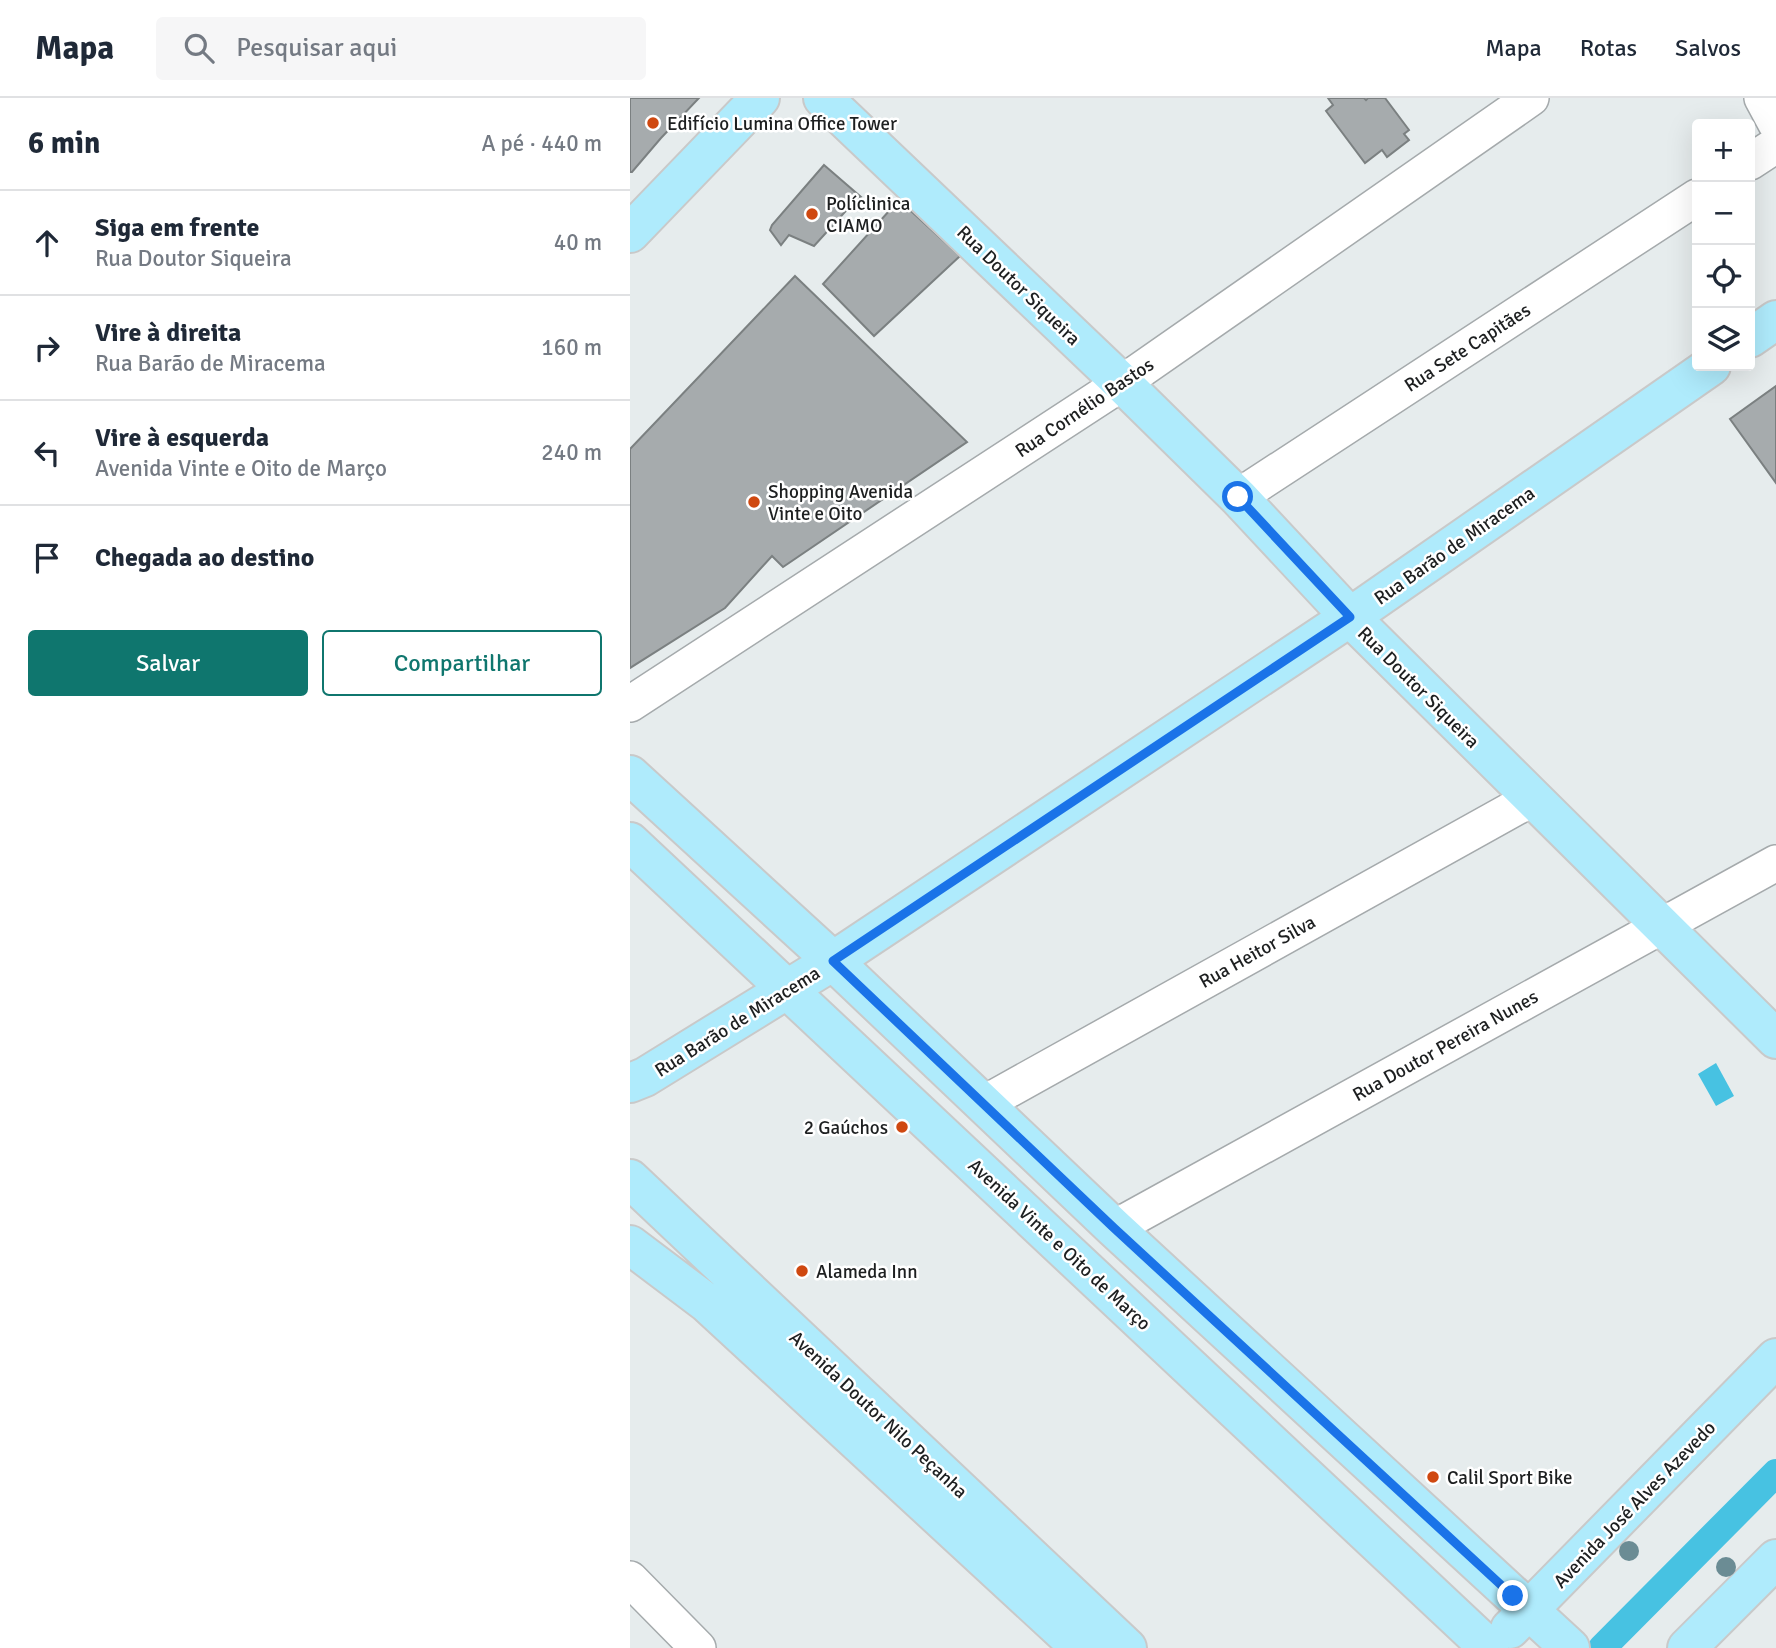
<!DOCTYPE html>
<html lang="pt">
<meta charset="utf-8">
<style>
body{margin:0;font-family:Signika,sans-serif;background:#f6f6f7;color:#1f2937}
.controls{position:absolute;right:21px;top:21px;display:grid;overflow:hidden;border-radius:7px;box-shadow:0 7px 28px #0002}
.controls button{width:63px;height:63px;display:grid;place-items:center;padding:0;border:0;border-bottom:2px solid #e0e1e3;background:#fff;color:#1f2937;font:35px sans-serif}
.stop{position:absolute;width:21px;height:21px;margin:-16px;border:5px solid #1a73e8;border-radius:50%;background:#fff}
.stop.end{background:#1a73e8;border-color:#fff;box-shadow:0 2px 7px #0008}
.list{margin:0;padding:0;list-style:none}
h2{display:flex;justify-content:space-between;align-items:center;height:91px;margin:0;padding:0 28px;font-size:30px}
h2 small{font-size:23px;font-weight:400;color:#747a83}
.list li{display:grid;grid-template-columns:46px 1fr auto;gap:21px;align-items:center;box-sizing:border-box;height:105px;padding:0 28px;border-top:2px solid #e0e1e3}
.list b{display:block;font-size:26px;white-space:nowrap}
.list p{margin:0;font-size:23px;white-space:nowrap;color:#747a83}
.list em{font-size:23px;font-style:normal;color:#747a83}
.actions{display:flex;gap:14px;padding:21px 28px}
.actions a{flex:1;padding:16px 0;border:2px solid #0f766e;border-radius:7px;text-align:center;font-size:24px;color:#0f766e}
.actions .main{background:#0f766e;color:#fff}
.icon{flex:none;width:38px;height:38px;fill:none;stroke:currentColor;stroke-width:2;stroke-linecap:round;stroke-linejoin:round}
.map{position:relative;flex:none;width:1146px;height:1550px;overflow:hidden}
header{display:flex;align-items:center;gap:42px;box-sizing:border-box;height:98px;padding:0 35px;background:#fff;border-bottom:2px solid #e0e1e3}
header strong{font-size:33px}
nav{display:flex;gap:38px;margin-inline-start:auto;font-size:24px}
.search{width:490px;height:63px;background:#f6f6f7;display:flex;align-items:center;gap:18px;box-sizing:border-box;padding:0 24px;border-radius:7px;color:#747a83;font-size:26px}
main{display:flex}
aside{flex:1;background:#fff}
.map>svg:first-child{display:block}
.water{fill:#47c2e2}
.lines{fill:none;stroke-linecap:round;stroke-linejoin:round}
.canal{stroke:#47c2e2;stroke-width:28}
.building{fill:#a6abad;stroke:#7b8081;stroke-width:2}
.minor-casing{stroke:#a5aaac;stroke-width:38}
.major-casing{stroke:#c9c9c9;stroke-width:42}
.minor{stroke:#fff;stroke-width:35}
.major{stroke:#afebfc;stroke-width:38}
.tree{fill:#6b8c94}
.route{stroke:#1a73e8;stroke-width:9}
.poi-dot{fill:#cf4810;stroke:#fff;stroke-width:2.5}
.labels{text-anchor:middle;stroke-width:5;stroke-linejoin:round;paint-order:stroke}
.poi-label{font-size:19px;fill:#1d1f20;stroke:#fff;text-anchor:start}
.street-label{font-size:19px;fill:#1d1f20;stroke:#fff}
</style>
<header>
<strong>Mapa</strong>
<div class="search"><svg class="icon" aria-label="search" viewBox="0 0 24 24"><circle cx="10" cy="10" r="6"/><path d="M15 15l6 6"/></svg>Pesquisar aqui</div>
<nav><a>Mapa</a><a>Rotas</a><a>Salvos</a></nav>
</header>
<main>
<aside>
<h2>6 min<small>A pé · 440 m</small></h2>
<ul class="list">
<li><svg class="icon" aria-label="ahead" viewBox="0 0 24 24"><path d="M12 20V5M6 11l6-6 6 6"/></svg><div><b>Siga em frente</b><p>Rua Doutor Siqueira</p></div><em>40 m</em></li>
<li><svg class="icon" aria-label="right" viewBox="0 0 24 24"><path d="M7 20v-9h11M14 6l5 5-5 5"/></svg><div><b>Vire à direita</b><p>Rua Barão de Miracema</p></div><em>160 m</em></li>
<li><svg class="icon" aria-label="left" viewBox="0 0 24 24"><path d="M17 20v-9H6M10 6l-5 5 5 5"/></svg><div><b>Vire à esquerda</b><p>Avenida Vinte e Oito de Março</p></div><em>240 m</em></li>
<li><svg class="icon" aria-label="arrive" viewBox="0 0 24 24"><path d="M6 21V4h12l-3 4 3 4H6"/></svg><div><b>Chegada ao destino</b></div></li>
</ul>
<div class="actions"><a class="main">Salvar</a><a>Compartilhar</a></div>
</aside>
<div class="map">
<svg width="1146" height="1550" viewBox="0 0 1146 1550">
<rect width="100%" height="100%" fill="#e6eced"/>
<path class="water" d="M1086 965 1104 998 1086 1008 1068 976Z"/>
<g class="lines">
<path class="canal" d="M972 1550 1146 1375"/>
</g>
<path class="building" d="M0 0H69L31 40 2 74H0Z
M698 0H734L736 2 738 0H755L779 32 774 36 779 42 757 59 752 52 735 65 696 13 703 7Z
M194 67 231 99 223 105 184 148 159 137 151 147 140 132 142 127Z
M269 102 330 158 244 238 193 186Z
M165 178 337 344 153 469 142 458 95 510 0 570V351Z
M1146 288V385L1100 321Z"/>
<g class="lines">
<g class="minor-casing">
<path id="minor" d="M1132 0 1146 26
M1120 64 1146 47
M608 399 1067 99
M0 606 492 285 901 0
M353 1006 901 701
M484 1130 1146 765
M0 1481 68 1550"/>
</g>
<g class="major-casing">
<path id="major" d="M193 0 492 285 608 399 720 519 1146 941
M0 135 130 0
M1120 240 1146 222
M0 677 203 863 484 1130 940 1550
M0 744 859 1550
M0 985 15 979 203 863 720 519 1081 268
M0 1081 497 1550
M0 1147 77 1205 451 1550
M880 1531 1146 1260
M1057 1550 1146 1461"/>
</g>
<use href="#minor" class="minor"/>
<use href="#major" class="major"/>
</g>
<g class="tree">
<circle cx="999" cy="1453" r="10"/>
<circle cx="1096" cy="1469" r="10"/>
</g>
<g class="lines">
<path class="route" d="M608 399 720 519 203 863 484 1130 883 1498"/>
</g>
<g class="poi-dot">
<circle cx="23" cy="25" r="7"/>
<circle cx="182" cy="116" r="7"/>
<circle cx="124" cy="404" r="7"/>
<circle cx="272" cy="1029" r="7"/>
<circle cx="172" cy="1173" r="7"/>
<circle cx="803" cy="1379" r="7"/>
</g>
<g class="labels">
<g class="poi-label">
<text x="37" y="32">Edifício Lumina Office Tower</text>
<text x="196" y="112">Políclinica<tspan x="196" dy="22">CIAMO</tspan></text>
<text x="138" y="400">Shopping Avenida<tspan x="138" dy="22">Vinte e Oito</tspan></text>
<text x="258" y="1036" text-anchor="end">2 Gaúchos</text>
<text x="186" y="1180">Alameda Inn</text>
<text x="817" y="1386">Calil Sport Bike</text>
</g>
<g class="street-label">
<text transform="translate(389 187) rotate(44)" y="7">Rua Doutor Siqueira</text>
<text transform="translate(837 249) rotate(-33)" y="7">Rua Sete Capitães</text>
<text transform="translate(454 309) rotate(-34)" y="7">Rua Cornélio Bastos</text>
<text transform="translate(824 447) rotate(-35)" y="7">Rua Barão de Miracema</text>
<text transform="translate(789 589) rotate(45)" y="7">Rua Doutor Siqueira</text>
<text transform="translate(627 853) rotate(-29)" y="7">Rua Heitor Silva</text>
<text transform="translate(107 923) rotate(-32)" y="7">Rua Barão de Miracema</text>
<text transform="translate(815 947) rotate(-29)" y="7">Rua Doutor Pereira Nunes</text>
<text transform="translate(430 1146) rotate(43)" y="7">Avenida Vinte e Oito de Março</text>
<text transform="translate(249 1316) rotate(43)" y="7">Avenida Doutor Nilo Peçanha</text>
<text transform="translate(1004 1406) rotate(-46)" y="7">Avenida José Alves Azevedo</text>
</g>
</g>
</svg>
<div class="controls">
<button>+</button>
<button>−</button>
<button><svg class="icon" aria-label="locate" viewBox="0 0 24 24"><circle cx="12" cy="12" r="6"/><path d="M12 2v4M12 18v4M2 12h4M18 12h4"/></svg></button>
<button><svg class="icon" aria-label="layers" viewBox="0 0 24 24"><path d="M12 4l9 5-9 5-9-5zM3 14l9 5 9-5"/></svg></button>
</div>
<div class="stop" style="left:608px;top:399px"></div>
<div class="stop end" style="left:883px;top:1498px"></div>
</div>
</main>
